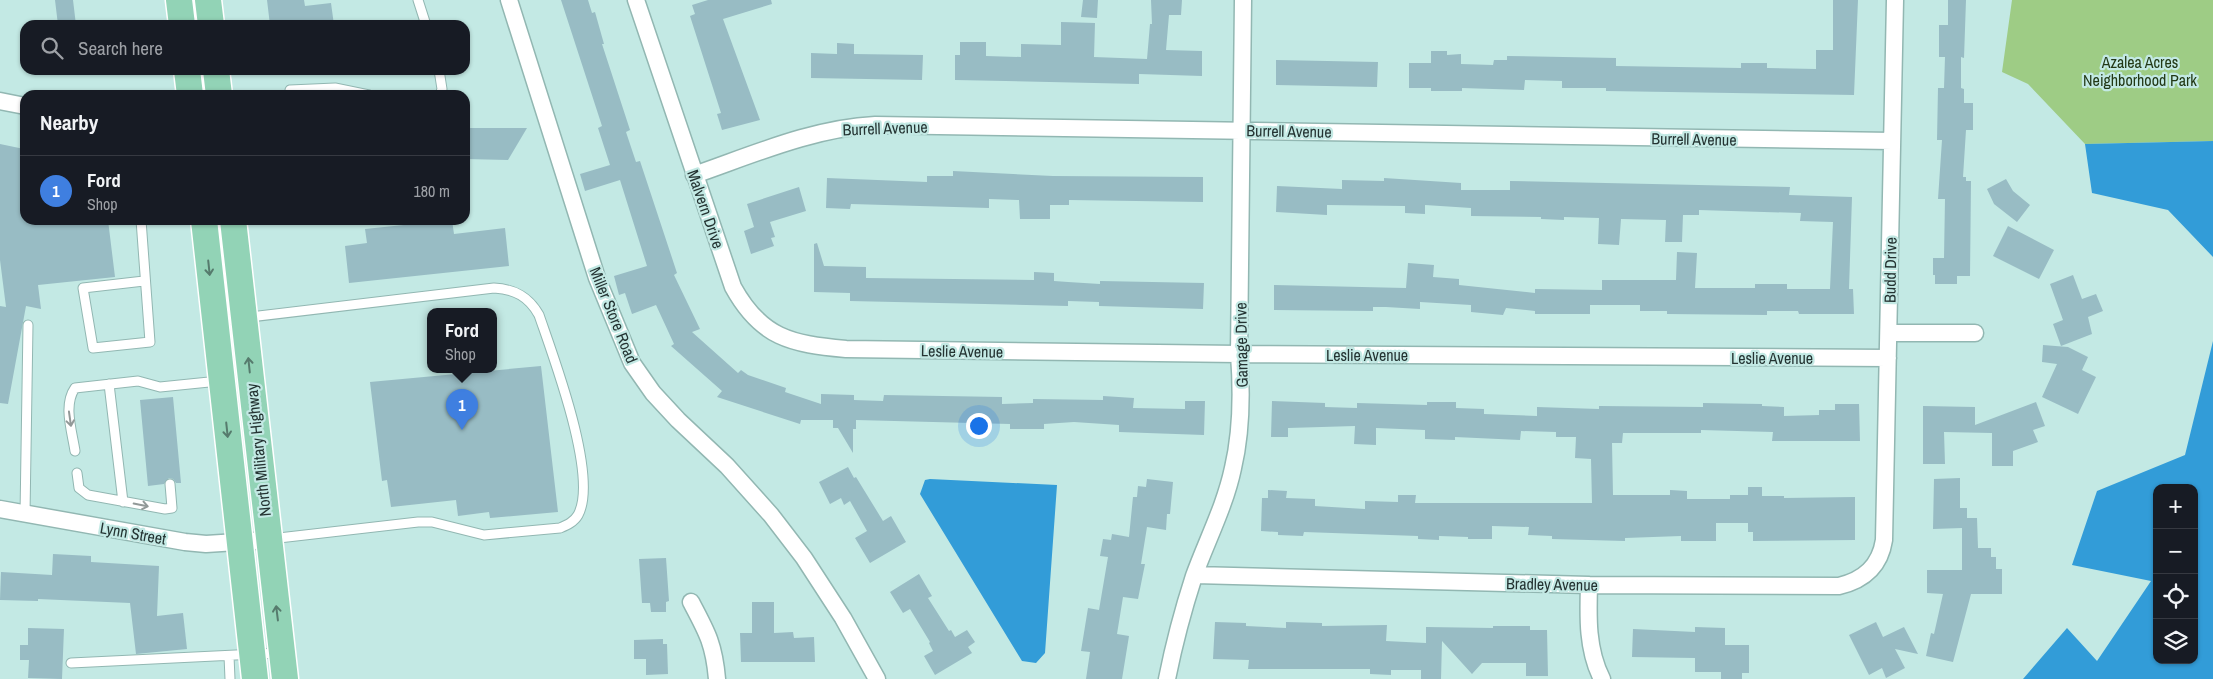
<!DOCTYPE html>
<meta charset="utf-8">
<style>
body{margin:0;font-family:"Archivo Narrow",sans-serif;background:#242831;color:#f1f3f6}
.controls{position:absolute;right:15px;bottom:15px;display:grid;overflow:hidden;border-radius:10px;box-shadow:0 1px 4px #0004}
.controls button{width:45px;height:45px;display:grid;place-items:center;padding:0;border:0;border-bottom:1px solid #363941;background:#171b24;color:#f1f3f6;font:25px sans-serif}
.you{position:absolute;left:978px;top:425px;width:18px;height:18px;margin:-12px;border:4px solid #fff;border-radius:50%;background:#1a73e8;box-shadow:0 0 0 8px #1a73e833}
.badge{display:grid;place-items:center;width:32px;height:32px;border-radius:50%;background:#9643b2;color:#fff;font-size:16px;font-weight:700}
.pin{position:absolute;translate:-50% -41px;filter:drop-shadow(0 1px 2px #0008)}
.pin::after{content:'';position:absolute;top:26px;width:18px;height:15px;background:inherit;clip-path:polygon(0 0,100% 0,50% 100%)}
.popup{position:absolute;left:427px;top:308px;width:70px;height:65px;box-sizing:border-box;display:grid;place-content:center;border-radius:10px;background:#171b24;filter:drop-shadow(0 1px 4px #0005);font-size:16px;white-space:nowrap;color:#9ea1a6}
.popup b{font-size:19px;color:#f1f3f6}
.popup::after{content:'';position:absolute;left:50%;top:100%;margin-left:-10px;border:10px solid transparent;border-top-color:#171b24}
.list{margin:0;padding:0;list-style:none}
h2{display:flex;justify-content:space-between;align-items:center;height:65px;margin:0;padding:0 20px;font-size:21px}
h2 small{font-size:16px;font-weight:400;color:#9ea1a6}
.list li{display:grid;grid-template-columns:32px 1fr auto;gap:15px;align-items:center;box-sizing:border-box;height:70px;padding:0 20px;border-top:1px solid #363941}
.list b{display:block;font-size:19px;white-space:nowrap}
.list p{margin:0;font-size:16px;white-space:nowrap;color:#9ea1a6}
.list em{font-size:16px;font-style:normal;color:#9ea1a6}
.icon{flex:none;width:28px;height:28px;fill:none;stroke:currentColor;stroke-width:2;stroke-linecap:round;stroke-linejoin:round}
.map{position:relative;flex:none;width:2213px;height:679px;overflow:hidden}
.search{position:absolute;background:#171b24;box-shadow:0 1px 4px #0004;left:20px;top:20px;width:450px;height:55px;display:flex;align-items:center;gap:12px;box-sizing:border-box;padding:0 18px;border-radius:15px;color:#9ea1a6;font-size:19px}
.panel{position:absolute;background:#171b24;box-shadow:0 1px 4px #0004;left:20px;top:90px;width:450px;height:135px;border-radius:15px}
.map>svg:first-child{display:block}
.green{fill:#9ecc85}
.water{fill:#329cd8;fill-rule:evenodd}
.building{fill:#98bcc4}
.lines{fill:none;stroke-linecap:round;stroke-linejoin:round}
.service-casing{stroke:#92b7b2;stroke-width:11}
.minor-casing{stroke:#92b7b2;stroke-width:19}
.primary-casing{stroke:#fff;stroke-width:29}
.service{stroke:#fff;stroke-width:9}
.minor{stroke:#fff;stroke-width:16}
.primary{stroke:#92d3b6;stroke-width:26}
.oneway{stroke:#567b6d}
.oneway2{stroke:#929998}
.labels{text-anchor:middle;stroke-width:4.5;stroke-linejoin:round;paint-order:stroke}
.park-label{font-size:16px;fill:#223815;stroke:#c3e9e4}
.street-label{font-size:16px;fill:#243332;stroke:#c3e9e4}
</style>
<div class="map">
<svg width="2213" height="679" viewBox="0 0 2213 679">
<rect width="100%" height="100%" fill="#c3e9e4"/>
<path class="green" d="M2012 0H2213V141L2085 144 2028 84 2002 72Z"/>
<path class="water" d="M2213 141V257L2168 210 2092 193 2085 144Z
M2213 341V679H2023L2067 628 2097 661 2151 581 2072 565 2097 491 2185 455ZM2157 488H2194V660H2157Z
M930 479 1057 485 1045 653 1036 663 1022 661 920 494 925 480Z"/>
<path class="building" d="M55 0H73L76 25H58Z
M267 0H304L305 6 331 3 334 25H270Z
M561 0H588L592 13 595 12 604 44H602L630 130 626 132 636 162 640 161 677 273 674 275 700 329 692 332 738 373 741 370 748 375 786 388 785 392 821 404V394L854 395V400L883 401 884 395 1002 397V404L1033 403V399L1103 400V396L1134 398 1133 408 1185 409V401H1205L1204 435 1119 432V425L1074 422 1044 424V429H1010V424L856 420V429H853V453L838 428H833V420H801L800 424 717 397 722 391 671 346 674 344 656 305 632 314 625 293 619 295 614 276 647 266 620 180 585 191 580 174 610 165 598 128 602 126Z
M708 0H771L772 4 723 19 760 120 722 130 717 114 721 113 690 16 695 14 692 5Z
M1083 0H1098L1097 18 1081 17Z
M1151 0H1182L1181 15H1169L1166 50 1202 51V76L1139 74V84L955 80V55H960V42H986V56L1021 57V44L1061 45V22L1095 23 1094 57 1147 59 1150 24H1152Z
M1833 0H1858L1854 95 1606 91V88H1562V81L1525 80 1524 90 1462 88V91H1431V88H1409V63H1431V51H1447V55L1461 54V64L1493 65 1494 60H1507V56L1616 58V66L1741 68V63H1767V68L1816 69V50H1833Z
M1948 0H1966L1964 58 1961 57V88L1964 89V103H1973V130H1966L1963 177H1966V181H1971L1970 276H1957V284H1935V275H1933V258H1944L1945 199H1938L1942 140H1937L1938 88H1944L1945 57H1939V25H1948Z
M837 43 854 44V54L923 55 922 80 811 78V53L837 54Z
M1276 60 1378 62 1377 87 1276 85Z
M465 128H527L508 160 465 159Z
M0 144 24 149 25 220H108L115 277 38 285 41 309 26 306 8 404 0 403V306L6 307 0 260Z
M953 171 1053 176 1203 177V202L1069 200V205H1050V219H1020L1019 200 989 199V208L851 204 850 209 826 208 827 178 927 182V176H953Z
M1384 178 1461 183V190H1510V181L1559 182 1790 187 1789 195 1852 197 1849 289H1853L1854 314H1799L1798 311H1767V315L1667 314V311H1640V305H1590V314H1535V311L1506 308 1503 315 1471 312V305L1420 302V309L1386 307H1373V311L1274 310V285L1406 288 1408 263 1434 265 1433 277 1459 279V285L1535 293V289L1602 290V280H1676L1677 252 1697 253 1695 288H1755V284H1787V289H1830L1833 222 1800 221 1801 213 1699 210V215H1683L1682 242H1665L1666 220 1621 219 1619 245 1598 244 1599 218 1564 217V220L1541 219V217L1471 216V208L1425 205V214L1405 213V206L1327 205V215L1276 212 1277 186 1342 189V180L1384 181Z
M2006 179 2013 191 2030 205 2017 222 1994 204 1987 189Z
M799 187 806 211 770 222 775 237 771 238 774 246 751 254 744 231 754 227 747 204Z
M452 220 454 234 505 228 509 266 349 283 345 246 367 243 365 229Z
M2008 226 2054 250 2039 279 1993 256Z
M817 243 824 266 866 267V278L1034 280V272L1054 273V281L1068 282 1100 284V281L1204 283 1203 309 1099 306V302L1068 301V306L850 301V293L814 292V244Z
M2073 275 2082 299 2096 294 2103 311 2088 317 2092 334 2061 346 2053 324 2063 320 2050 284Z
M2043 345 2068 347 2088 357 2082 370 2096 377 2078 414 2042 397 2057 364 2042 362Z
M541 366 558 512 490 518 489 512 458 516 456 500 391 507 387 480 382 481 370 382Z
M173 397 181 483H176L173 479 169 478 164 484 148 486 140 400Z
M1272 401 1325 403V407L1357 408V403L1427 405V402H1456V408L1484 409V414L1537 416V407L1599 409V406L1703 407V403L1762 404V406L1784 407V416L1819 415V410H1835V404H1859L1860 441H1772L1773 432 1701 430V433H1623L1622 443H1612L1613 495H1670V490L1687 491V499H1730V495H1748V487H1762V496H1784V498L1855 497V540L1753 541V532H1748V523H1716V541H1681V536L1625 538V541L1552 539V536L1528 535 1529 527 1492 526V539H1468V537L1439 536V540L1418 539V536L1304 532 1303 536 1278 535V532L1261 531 1262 498H1268V490L1287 491 1286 498 1315 499V506L1365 509V501L1398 502V495H1416L1415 503H1592L1591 459 1575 458 1576 437H1556V432L1521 431 1520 440 1455 437V440L1425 439V430L1376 428V445L1354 444 1355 426 1288 428V437H1271Z
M2036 402 2045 426 2033 430 2038 442 2013 451V466H1992V433L1944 432 1945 464H1923V406L1975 407V425Z
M848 467 854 478 856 477 883 521 891 516 906 542 870 563 855 538 867 531 850 501 844 505 841 498 830 504 819 482Z
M1960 478V508H1967V518H1977L1978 548H1991V557H1996V569H2002V594H1971L1953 662 1926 656 1931 633 1934 634 1943 594 1927 593V570H1962V528L1933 529 1934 479Z
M1147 479 1173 482 1170 514H1167L1166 530 1147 527 1141 564H1145L1138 599 1123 597 1117 634 1129 636 1122 679H1086L1090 652 1081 651 1088 608 1099 610 1108 557 1100 556 1103 539 1111 540 1112 534 1129 537 1133 497H1137L1138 486 1146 487Z
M53 554 91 556V562L159 566 157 616 183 613 187 649 136 654 130 603 38 599V601L0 600 1 572 52 575Z
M666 558 669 601 666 602V612H651L650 603H642L639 559Z
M919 574 932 596 928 598 949 631 951 630 955 637 967 630 975 642 968 647 972 653 935 675 924 656 933 651 929 643 930 642 910 609 903 613 890 592Z
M752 602H774V633L793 632 794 638 814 637 815 662H741L740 633H752Z
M1215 622 1246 623V626L1286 628V622L1322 623V626L1387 625 1386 641 1426 643V627L1493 628V626H1530V630H1547L1548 676H1526V663H1482L1472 674 1442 641 1441 679H1421V670H1391V675L1370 674V669H1248L1249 660 1213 659Z
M1876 622 1883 637 1904 627 1918 654 1895 649 1905 668 1886 678 1882 668 1869 675 1849 635Z
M1695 627 1725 628V645H1749V673H1742V679H1721V672H1695V658L1632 657 1633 629 1695 632Z
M28 628 64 629 62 679 28 678 29 660H20V645H28Z
M663 639V644H667L668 674 646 675V659H634V640Z"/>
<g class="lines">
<g class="service-casing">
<path id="service" d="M418 0 426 25
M439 70 442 89 440 95
M291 95 290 90 335 88 369 95
M141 220 150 342 93 348 83 288 144 281
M217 321 494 288C515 289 529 297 539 315 553 356 599 477 578 515 574 522 567 525 560 528L484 535 432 522H418L270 539
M109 384 123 502
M75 451C72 431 63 405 75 388L138 381 160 387 219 381
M77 473 79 488 88 495 165 509 172 508 170 484
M25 514 28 325
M229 656 230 679
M71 663 279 653"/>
</g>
<g class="minor-casing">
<path id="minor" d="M509 0 597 278 632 363 653 393 678 420 727 466 771 515 804 558 843 618 877 679
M636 0 733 287C761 338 791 344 846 349L1239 354 1888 358
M0 101 25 106
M694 175C752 155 813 128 875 125L1892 141
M1889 333H1975
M0 509 185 542 206 544 268 540
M1195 575 1589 585 1839 586C1864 580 1880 566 1884 540L1895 0
M1589 585C1588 617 1587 650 1602 679
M691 602C707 632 714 644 717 679
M1167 679C1174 644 1183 610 1194 576 1207 540 1225 506 1233 468 1242 430 1242 393 1239 354L1243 0"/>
</g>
<g class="primary-casing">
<path id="primary" d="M179 0 182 25
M208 0 211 25
M187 70 190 95
M216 70 219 95
M204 220 255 679
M233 220 285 679"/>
</g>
<use href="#service" class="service"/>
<use href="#minor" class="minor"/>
<use href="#primary" class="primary"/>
</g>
<defs><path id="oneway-shaft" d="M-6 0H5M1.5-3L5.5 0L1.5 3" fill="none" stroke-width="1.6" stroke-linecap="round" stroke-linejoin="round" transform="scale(1.25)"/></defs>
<g class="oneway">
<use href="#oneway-shaft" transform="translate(209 268) rotate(84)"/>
<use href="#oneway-shaft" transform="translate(249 365) rotate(-96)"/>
<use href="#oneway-shaft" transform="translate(227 430) rotate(84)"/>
<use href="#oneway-shaft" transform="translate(277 613) rotate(-97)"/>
</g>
<g class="oneway2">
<use href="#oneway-shaft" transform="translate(70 419) rotate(82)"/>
<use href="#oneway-shaft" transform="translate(141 505) rotate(11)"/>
</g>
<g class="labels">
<g class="park-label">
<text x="2140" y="68">Azalea Acres<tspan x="2140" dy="18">Neighborhood Park</tspan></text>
</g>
<g class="street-label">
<text transform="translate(885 128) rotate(-2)" y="6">Burrell Avenue</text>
<text transform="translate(1289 131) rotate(1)" y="6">Burrell Avenue</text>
<text transform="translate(1694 139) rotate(1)" y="6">Burrell Avenue</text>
<text transform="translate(706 209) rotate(71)" y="6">Malvern Drive</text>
<text transform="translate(1890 270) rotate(-89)" y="6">Budd Drive</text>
<text transform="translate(614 315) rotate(68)" y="6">Miller Store Road</text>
<text transform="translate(1241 345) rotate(-91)" y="6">Gamage Drive</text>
<text transform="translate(962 351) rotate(1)" y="6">Leslie Avenue</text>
<text x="1367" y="361">Leslie Avenue</text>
<text x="1772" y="364">Leslie Avenue</text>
<text transform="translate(258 450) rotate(-96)" y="6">North Military Highway</text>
<text transform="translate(133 533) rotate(10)" y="6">Lynn Street</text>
<text transform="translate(1552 584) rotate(1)" y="6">Bradley Avenue</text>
</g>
</g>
</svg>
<div class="controls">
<button>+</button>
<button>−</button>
<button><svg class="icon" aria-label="locate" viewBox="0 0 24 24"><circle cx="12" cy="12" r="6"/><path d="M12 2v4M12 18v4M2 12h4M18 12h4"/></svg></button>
<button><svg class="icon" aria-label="layers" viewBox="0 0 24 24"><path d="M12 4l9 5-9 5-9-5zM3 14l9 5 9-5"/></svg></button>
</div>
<div class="you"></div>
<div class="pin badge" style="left:462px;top:430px;background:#3f7fe0">1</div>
<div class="popup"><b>Ford</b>Shop</div>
<div class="search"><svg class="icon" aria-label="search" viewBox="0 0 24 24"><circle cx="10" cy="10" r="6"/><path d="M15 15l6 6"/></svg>Search here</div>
<section class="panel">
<h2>Nearby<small></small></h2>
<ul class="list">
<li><span class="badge" style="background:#3f7fe0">1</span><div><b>Ford</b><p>Shop</p></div><em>180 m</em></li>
</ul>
</section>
</div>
